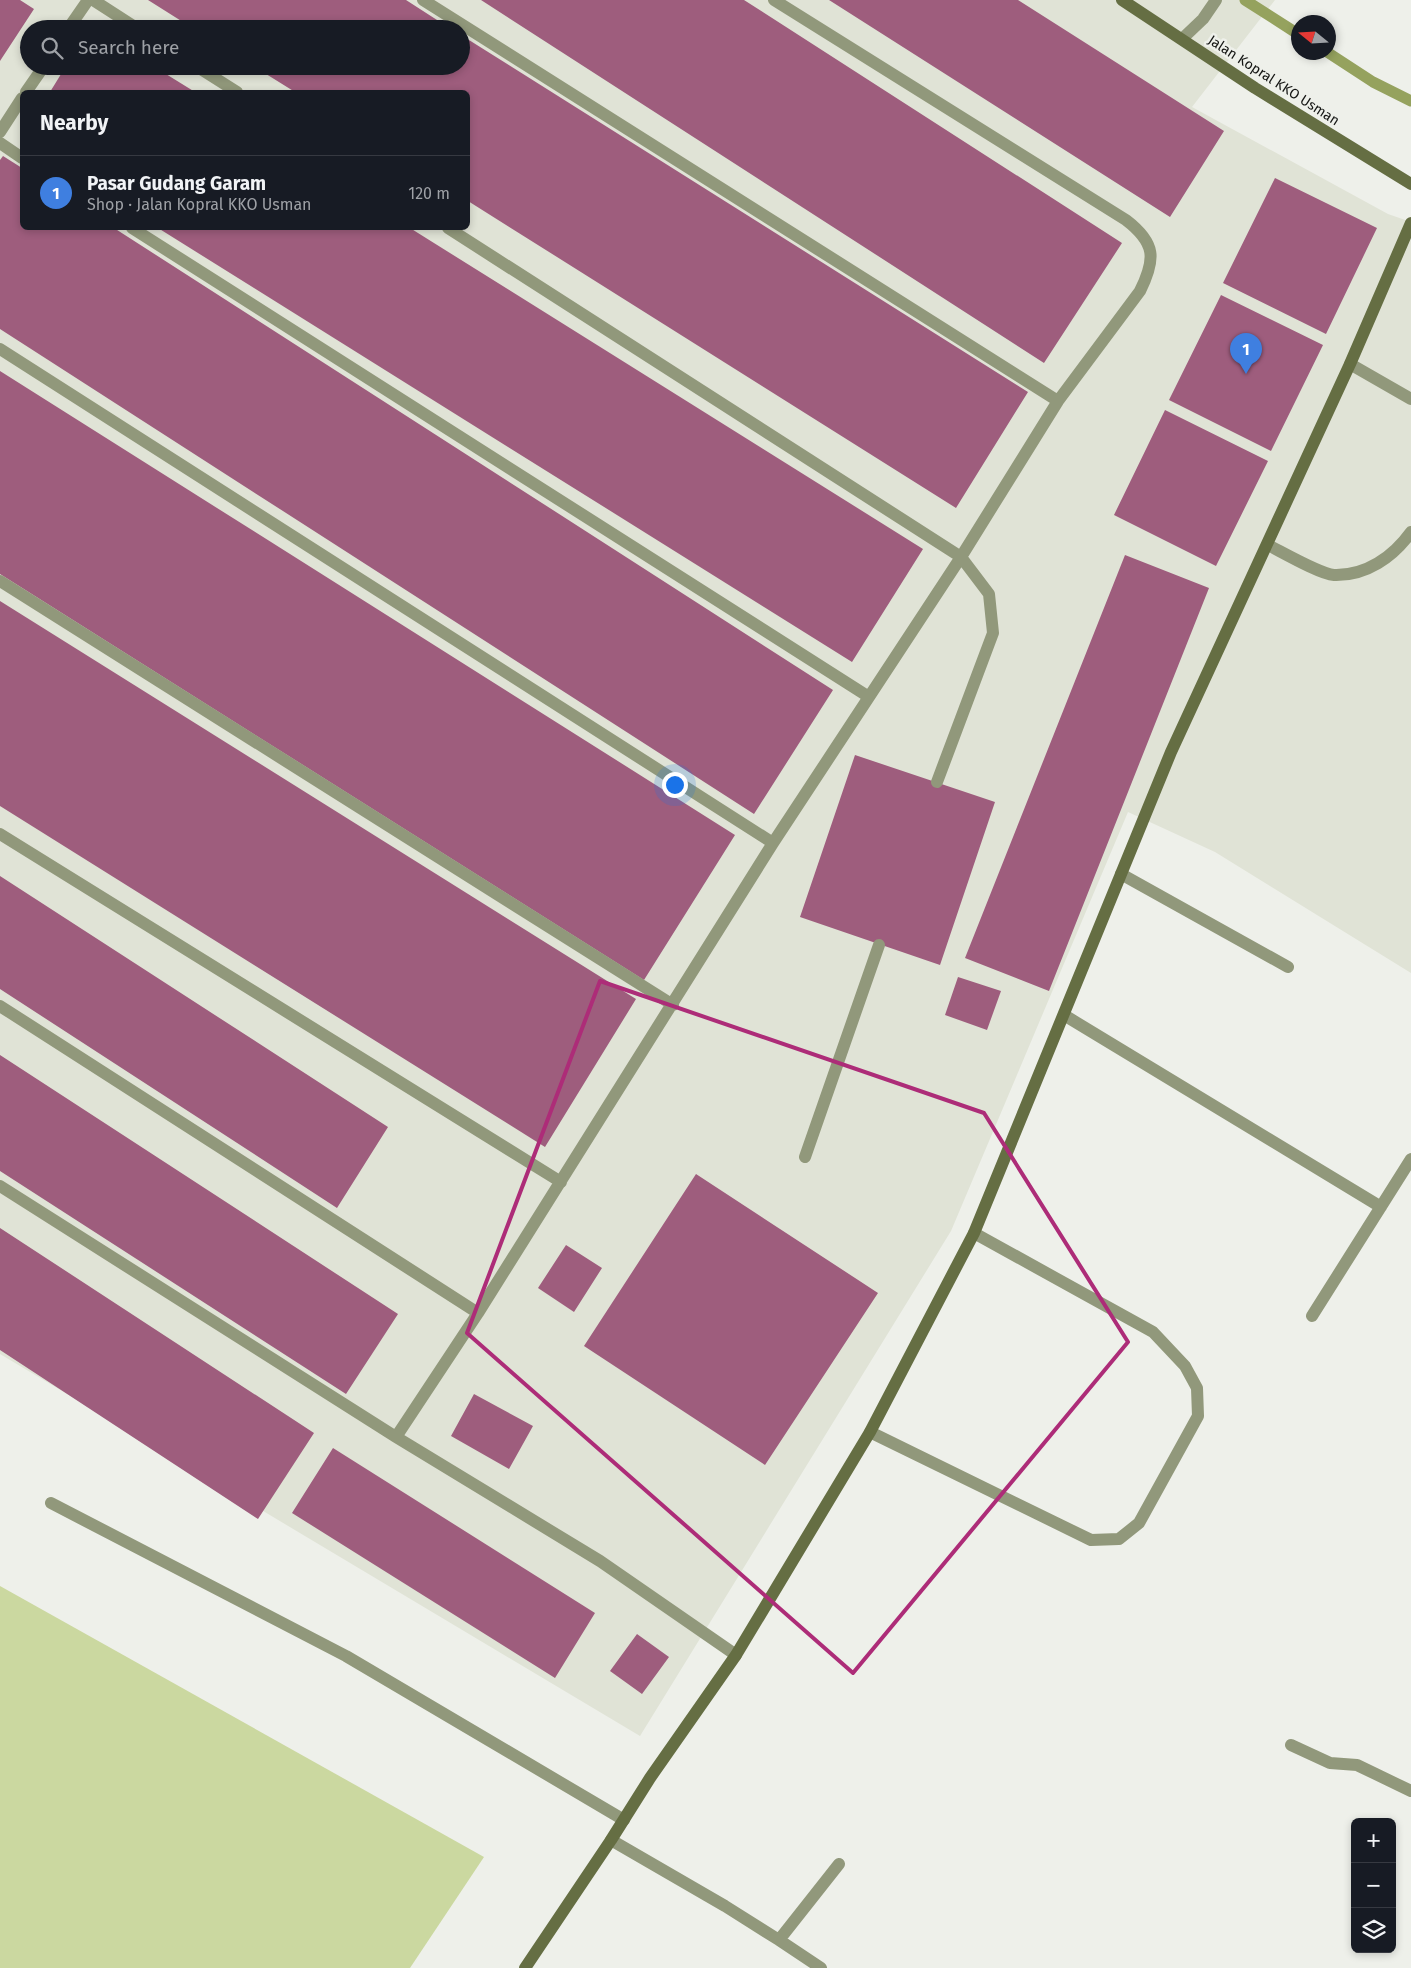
<!DOCTYPE html>
<meta charset="utf-8">
<style>
body{margin:0;font-family:"Fira Sans",sans-serif;background:#20242c;color:#f1f3f6}
.controls{position:absolute;right:15px;bottom:15px;display:grid;overflow:hidden;border-radius:8px;box-shadow:0 2px 8px #0003}
.controls button{width:45px;height:45px;display:grid;place-items:center;padding:0;border:0;border-bottom:1px solid #363941;background:#171b24;color:#f1f3f6;font:25px sans-serif}
.compass{position:absolute;left:1291px;top:15px;width:45px;height:45px;border-radius:50%;background:#171b24;box-shadow:0 2px 8px #0003;rotate:288deg}
.you{position:absolute;left:674px;top:784px;width:18px;height:18px;margin:-12px;border:4px solid #fff;border-radius:50%;background:#1a73e8;box-shadow:0 0 0 8px #1a73e833}
.badge{display:grid;place-items:center;width:32px;height:32px;border-radius:50%;background:#db2777;color:#fff;font-size:16px;font-weight:700}
.pin{position:absolute;translate:-50% -41px;filter:drop-shadow(0 1px 2px #0008)}
.pin::after{content:'';position:absolute;top:26px;width:18px;height:15px;background:inherit;clip-path:polygon(0 0,100% 0,50% 100%)}
.list{margin:0;padding:0;list-style:none}
h2{display:flex;justify-content:space-between;align-items:center;height:65px;margin:0;padding:0 20px;font-size:21px}
h2 small{font-size:16px;font-weight:400;color:#9ea1a6}
.list li{display:grid;grid-template-columns:32px 1fr auto;gap:15px;align-items:center;box-sizing:border-box;height:75px;padding:0 20px;border-top:1px solid #363941}
.list b{display:block;font-size:19px;white-space:nowrap}
.list p{margin:0;font-size:16px;white-space:nowrap;color:#9ea1a6}
.list em{font-size:16px;font-style:normal;color:#9ea1a6}
.icon{flex:none;width:28px;height:28px;fill:none;stroke:currentColor;stroke-width:2;stroke-linecap:round;stroke-linejoin:round}
.map{position:relative;flex:none;width:1411px;height:1968px;overflow:hidden}
.search{position:absolute;background:#171b24;box-shadow:0 2px 8px #0003;left:20px;top:20px;width:450px;height:55px;display:flex;align-items:center;gap:12px;box-sizing:border-box;padding:0 18px;border-radius:28px;color:#9ea1a6;font-size:19px}
.panel{position:absolute;background:#171b24;box-shadow:0 2px 8px #0003;left:20px;top:90px;width:450px;height:140px;border-radius:8px}
.map>svg:first-child{display:block}
.built{fill:#e0e3d6;fill-rule:evenodd}
.green{fill:#cbd8a0}
.lines{fill:none;stroke-linecap:round;stroke-linejoin:round}
.stream{stroke:#95a25e;stroke-width:11}
.building{fill:#9e5d7d}
.lane{stroke:#91987b;stroke-width:12}
.street{stroke:#91987b;stroke-width:12}
.secondary{stroke:#656e43;stroke-width:12}
.marked{fill:none;stroke:#ad2c78;stroke-width:4;stroke-linejoin:round}
.labels{text-anchor:middle;stroke-width:5;stroke-linejoin:round;paint-order:stroke}
.street-label{font-size:14px;fill:#141513;stroke:#eef0ea}
</style>
<div class="map">
<svg width="1411" height="1968" viewBox="0 0 1411 1968">
<rect width="100%" height="100%" fill="#eef0ea"/>
<path class="built" d="M0 0H1275L1192 107 1388 214 1411 222V973L1215 852 1128 812 951 1231 640 1736 0 1354ZM29 29H461V66H29ZM22 92H468V228H22Z"/>
<path class="green" d="M0 1586 484 1857 410 1968H0Z"/>
<g class="lines">
<path class="stream" d="M1245 0 1298 34
M1327 52 1373 82 1411 101"/>
</g>
<path class="building" d="M0 0H20L34 9 0 61Z
M148 0H406L451 29H194Z
M481 0H744L1122 243 1044 363Z
M829 0H1018L1224 131 1170 217Z
M461 35 1028 392 956 508 468 201V92H295L253 66H461Z
M66 66H153L195 92H50Z
M3 156 22 168V228H114L833 690 754 814 0 329V160Z
M1275 178 1377 228 1326 334 1223 283Z
M158 228H410L923 549 852 662Z
M1221 295 1323 345 1271 451 1169 400Z
M0 371 735 835 644 980 0 574Z
M1165 410 1268 461 1216 566 1114 515Z
M1125 555 1209 588 1049 991 965 958Z
M0 601 636 999 545 1147 0 806Z
M855 755 995 802 940 965 800 917Z
M0 876 388 1127 337 1208 0 989Z
M958 977 1001 991 987 1030 945 1015Z
M0 1055 398 1314 346 1394 0 1171Z
M696 1174 878 1293 765 1465 584 1346Z
M0 1228 314 1433 258 1519 0 1350Z
M566 1245 602 1268 574 1312 538 1288Z
M474 1394 533 1426 509 1469 451 1436Z
M333 1448 595 1613 555 1678 292 1513Z
M637 1634 669 1657 642 1694 610 1671Z"/>
<g class="lines">
<path class="lane" d="M93 0 138 29
M423 0 1058 401
M68 29 88 0
M1182 39 1203 19 1216 0
M196 66 237 92
M26 92 44 66
M0 132 22 98
M0 143 22 158
M132 228 869 697
M448 228 961 557 989 594 993 633 937 782
M0 349 773 843
M1350 364 1411 399
M1268 545C1282 552 1320 574 1334 575 1366 576 1393 557 1411 532
M0 581 673 1005
M0 834 561 1182
M1121 874 1288 967
M0 1006 478 1313
M805 1157 879 945
M0 1186 396 1437 600 1561 736 1655
M870 1432 1091 1540 1119 1539 1139 1523 1198 1416 1197 1388 1185 1366 1153 1332 974 1233
M396 1437 478 1313 773 843 961 557 1058 401 1140 291C1156 259 1156 243 1126 220L774 0
M51 1503 346 1656 624 1820
M1291 1745 1330 1763 1357 1765 1411 1791
M611 1840 725 1906 779 1940 839 1864
M779 1940 821 1968"/>
<path class="street" d="M1064 1015 1381 1207
M1312 1316 1411 1159"/>
<path class="secondary" d="M1122 0 1255 88 1411 184
M525 1968 611 1840 650 1778 736 1655 870 1432 974 1233 1171 752 1350 364 1411 223"/>
</g>
<path class="marked" d="M600 981 984 1113 1128 1342 853 1673 467 1333Z"/>
<g class="labels">
<g class="street-label">
<text transform="translate(1274 80) rotate(33)" y="5">Jalan Kopral KKO Usman</text>
</g>
</g>
</svg>
<div class="controls">
<button>+</button>
<button>−</button>
<button><svg class="icon" aria-label="layers" viewBox="0 0 24 24"><path d="M12 4l9 5-9 5-9-5zM3 14l9 5 9-5"/></svg></button>
</div>
<svg class="compass" viewBox="-18 -18 36 36"><path d="M0-13l5 13h-10z" fill="#e53935"/><path d="M0 13l5-13h-10z" fill="#9ea1a6"/></svg>
<div class="you"></div>
<div class="pin badge" style="left:1246px;top:374px;background:#3f7fe0">1</div>
<div class="search"><svg class="icon" aria-label="search" viewBox="0 0 24 24"><circle cx="10" cy="10" r="6"/><path d="M15 15l6 6"/></svg>Search here</div>
<section class="panel">
<h2>Nearby<small></small></h2>
<ul class="list">
<li><span class="badge" style="background:#3f7fe0">1</span><div><b>Pasar Gudang Garam</b><p>Shop · Jalan Kopral KKO Usman</p></div><em>120 m</em></li>
</ul>
</section>
</div>
